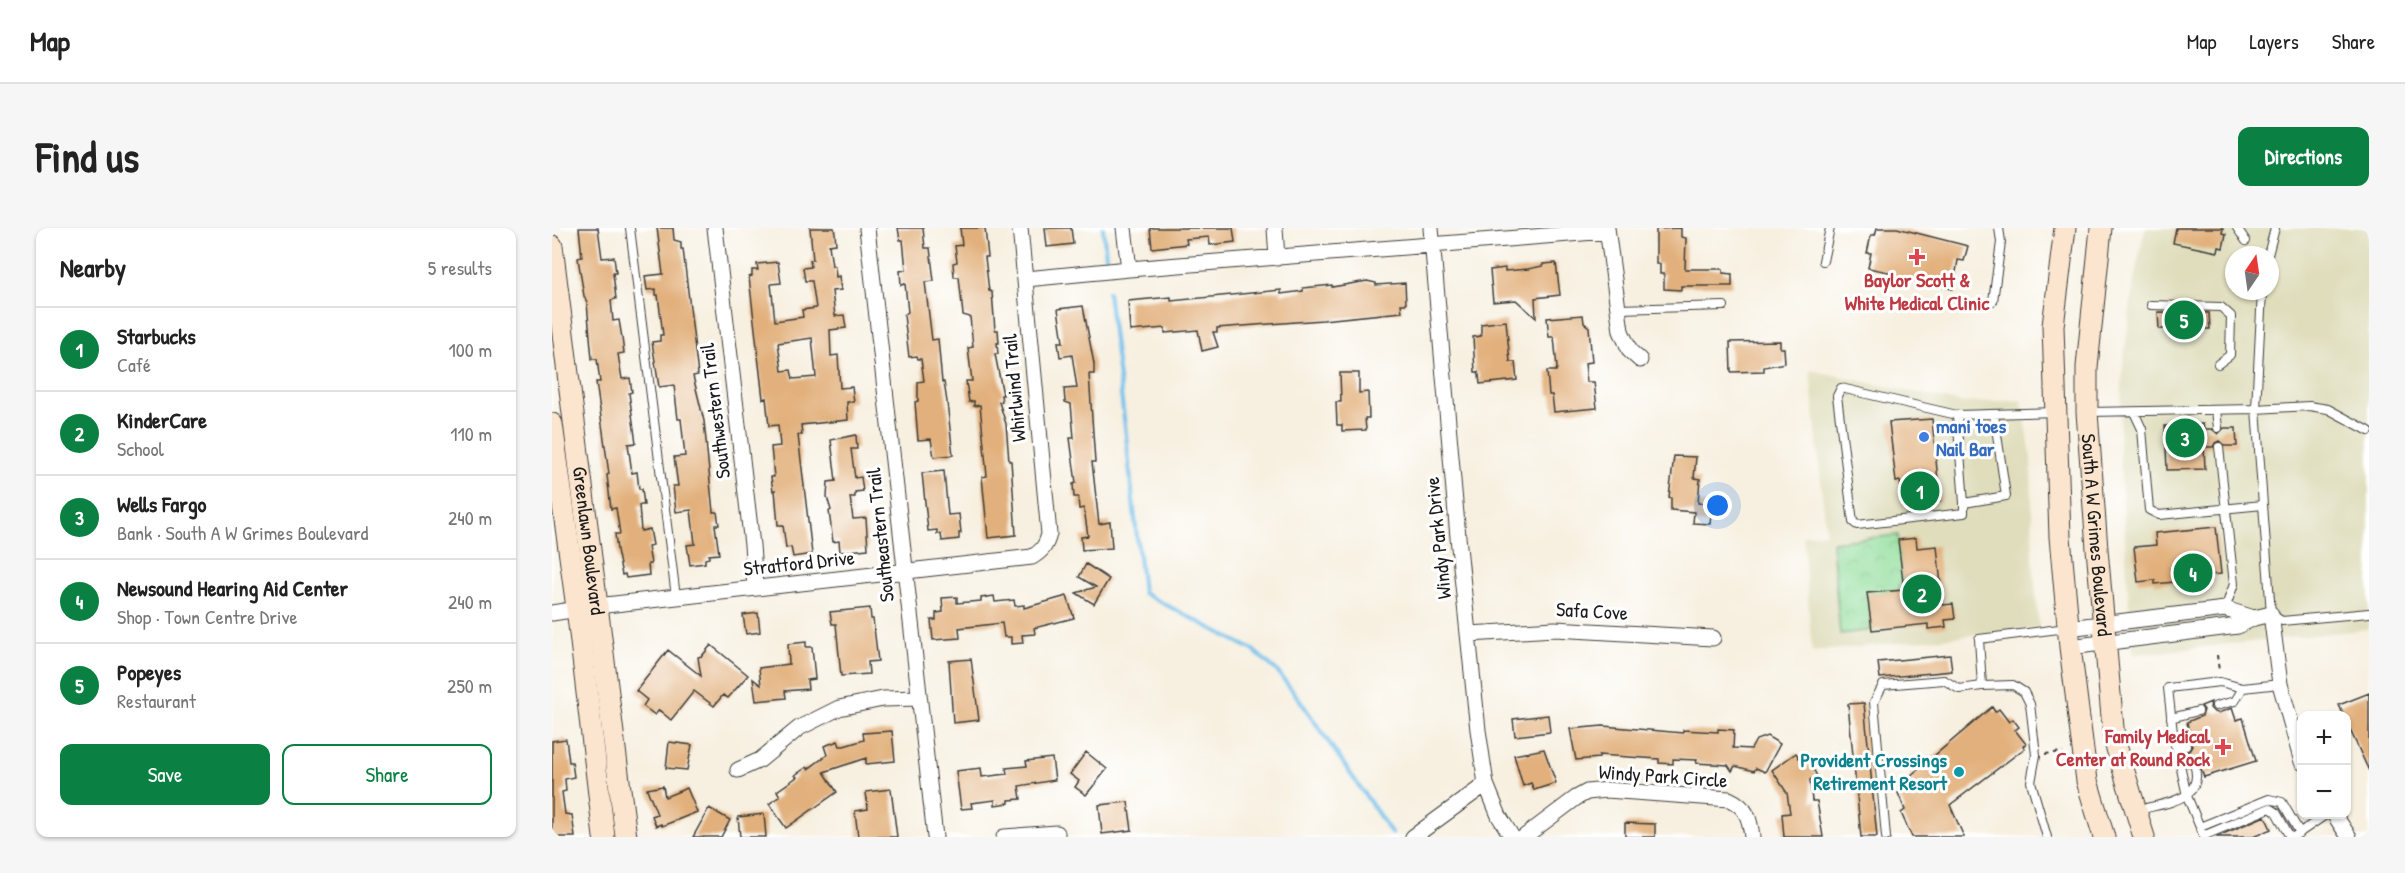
<!DOCTYPE html>
<meta charset="utf-8">
<style>
body{margin:0;font-family:"Patrick Hand",sans-serif;background:#f6f6f6;color:#222}
.controls{position:absolute;right:18px;bottom:18px;display:grid;overflow:hidden;border-radius:12px;box-shadow:0 2px 4px #0004}
.controls button{width:54px;height:54px;display:grid;place-items:center;padding:0;border:0;border-bottom:2px solid #e0e0e0;background:#fff;color:#222;font:30px sans-serif}
.compass{position:absolute;left:1673px;top:18px;width:54px;height:54px;border-radius:50%;background:#fff;box-shadow:0 2px 4px #0004;rotate:13deg}
.you{position:absolute;left:1166px;top:278px;width:21px;height:21px;margin:-15px;border:4px solid #fff;border-radius:50%;background:#1a73e8;box-shadow:0 0 0 9px #1a73e833}
.badge{display:grid;place-items:center;width:39px;height:39px;border-radius:50%;background:#0b8043;color:#fff;font-size:20px;font-weight:700}
.pin{position:absolute;translate:-50% -50%;border:3px solid #fff;box-shadow:0 2px 6px #0006}
.list{margin:0;padding:0;list-style:none}
h2{display:flex;justify-content:space-between;align-items:center;height:78px;margin:0;padding:0 24px;font-size:26px}
h2 small{font-size:20px;font-weight:400;color:#767676}
.list li{display:grid;grid-template-columns:39px 1fr auto;gap:18px;align-items:center;box-sizing:border-box;height:84px;padding:0 24px;border-top:2px solid #e0e0e0}
.list b{display:block;font-size:22px;white-space:nowrap}
.list p{margin:0;font-size:20px;white-space:nowrap;color:#767676}
.list em{font-size:20px;font-style:normal;color:#767676}
.actions{display:flex;gap:12px;padding:18px 24px}
.actions a{flex:1;padding:14px 0;border:2px solid #0b8043;border-radius:12px;text-align:center;font-size:21px;color:#0b8043}
.actions .main{background:#0b8043;color:#fff}
.map{position:relative;flex:none;width:1817px;height:609px;overflow:hidden;border-radius:12px}
header{display:flex;align-items:center;gap:36px;box-sizing:border-box;height:84px;padding:0 30px;background:#fff;border-bottom:2px solid #e0e0e0}
header strong{font-size:28px}
nav{display:flex;gap:33px;margin-inline-start:auto;font-size:21px}
.intro{display:flex;align-items:center;justify-content:space-between;box-sizing:border-box;height:144px;padding:0 36px}
h1{margin:0;font-size:42px}
.button{padding:15px 27px;border-radius:12px;background:#0b8043;color:#fff;font-size:21px;font-weight:700}
main{display:flex;gap:36px;padding:0 36px}
aside{flex:1;background:#fff;border-radius:12px;box-shadow:0 2px 4px #0004}
.map>svg:first-child{display:block}
.built{fill:#dfddbb;fill-rule:evenodd}
.park{fill:url(#park-crowns);stroke:#577d5c;stroke-width:1.5}
.lines{fill:none;stroke-linecap:round;stroke-linejoin:round}
.stream{stroke:#6fc0eb;stroke-width:4}
.building{fill:#e2b07b;fill-rule:evenodd}
.service-casing{stroke:#3d3c39;stroke-width:10}
.minor-casing{stroke:#3d3c39;stroke-width:17}
.secondary-casing{stroke:#3d3c39;stroke-width:23}
.path{stroke:#3d3c39;stroke-width:2;stroke-dasharray:4.5 4.5;stroke-linecap:butt}
.service{stroke:#fff;stroke-width:8}
.minor{stroke:#fff;stroke-width:15}
.secondary{stroke:#fbe5cf;stroke-width:21}
.health-dot{fill:#e0444e;stroke:#fff;stroke-width:2}
.shop-dot{fill:#3f7fe0;stroke:#fff;stroke-width:2}
.culture-dot{fill:#0f9aa8;stroke:#fff;stroke-width:2}
.labels{text-anchor:middle;stroke-width:6;stroke-linejoin:round;paint-order:stroke}
.health-label{font-size:20px;font-weight:bold;fill:#be3a42;stroke:#fff}
.street-label{font-size:20px;fill:#1c1c1c;stroke:#fff}
.shop-label{font-size:20px;font-weight:bold;fill:#366cbe;stroke:#fff;text-anchor:start}
.culture-label{font-size:20px;font-weight:bold;fill:#0d838f;stroke:#fff;text-anchor:end}
</style>
<header>
<strong>Map</strong>
<nav><a>Map</a><a>Layers</a><a>Share</a></nav>
</header>
<div class="intro"><h1>Find us</h1><a class="button">Directions</a></div>
<main>
<aside>
<h2>Nearby<small>5 results</small></h2>
<ul class="list">
<li><span class="badge">1</span><div><b>Starbucks</b><p>Café</p></div><em>100 m</em></li>
<li><span class="badge">2</span><div><b>KinderCare</b><p>School</p></div><em>110 m</em></li>
<li><span class="badge">3</span><div><b>Wells Fargo</b><p>Bank · South A W Grimes Boulevard</p></div><em>240 m</em></li>
<li><span class="badge">4</span><div><b>Newsound Hearing Aid Center</b><p>Shop · Town Centre Drive</p></div><em>240 m</em></li>
<li><span class="badge">5</span><div><b>Popeyes</b><p>Restaurant</p></div><em>250 m</em></li>
</ul>
<div class="actions"><a class="main">Save</a><a>Share</a></div>
</aside>
<div class="map">
<svg width="1817" height="609" viewBox="0 0 1817 609">
<defs>
<pattern id="park-crowns" width="20" height="18" patternUnits="userSpaceOnUse" patternTransform="scale(1.5)"><rect width="20" height="18" fill="#92de9b"/><path d="M2 6a3 3 0 1 1 6 0M12 15a3 3 0 1 1 6 0" fill="none" stroke="#7dbe85"/></pattern>
</defs>
<rect width="100%" height="100%" fill="#fff"/>
<filter id="ink" filterUnits="userSpaceOnUse"><feTurbulence type="fractalNoise" baseFrequency=".0167" numOctaves="2"/><feDisplacementMap in="SourceGraphic" scale="12" xChannelSelector="R" yChannelSelector="G"/><feConvolveMatrix kernelMatrix="1 2 1 2 8 2 1 2 1" color-interpolation-filters="sRGB"/></filter>
<filter id="wash" filterUnits="userSpaceOnUse"><feTurbulence type="fractalNoise" baseFrequency=".008" numOctaves="4" result="noise"/><feDisplacementMap in="SourceGraphic" scale="24" xChannelSelector="R" yChannelSelector="G"/><feGaussianBlur stdDeviation="1.35" result="paint"/><feColorMatrix in="noise" values="0 0 0 0 0 0 0 0 0 0 0 0 0 0 0 0 0 1.4 0 .05"/><feComposite in="paint" operator="in"/></filter>
<g filter="url(#wash)">
<rect width="100%" height="100%" fill="#f7f0e0"/>
<path class="built" d="M1593 0H1817V401L1580 427 1567 216 1571 136 1582 51ZM1682 27H1718V63H1682Z
M1258 142 1412 175 1470 172 1479 227 1481 333 1487 400 1260 424 1251 307 1274 305Z"/>
<path class="park" d="M1346 307 1352 362 1315 366 1320 402 1288 406 1280 314Z"/>
<g class="lines">
<path class="stream" d="M551 0 554 29
M556 64 573 198 591 365 701 422 724 442 747 471 840 606"/>
</g>
<g id="blocks">
<path class="building" d="M27 0H46L50 30 62 29 64 45H61L64 71 59 72 61 93 67 92 70 110 72 125 66 126 70 151 78 150 80 164 77 165 84 215 76 216 80 245 85 244 87 261H90L92 277H87L89 303 98 301 101 317 96 318 99 336H96L97 347 74 350 73 346 70 347 65 322 63 306H68L64 280 59 281 55 247 57 246 44 154H48L45 131H40L35 75 32 68 26 30 30 29Z
M105 0H121L122 12 129 14V21H131L146 147 141 148 152 193 161 284H165L167 297H163L167 326 157 327V330L153 331V335L138 337 135 317 143 316 139 282 124 284 121 258H126L122 229 133 228 129 191H126L122 157 107 159 100 114 108 113V107H111L106 67H104V61L95 62 93 48 111 46Z
M258 0H282L283 5 284 16 277 17 280 38H283L284 49 287 48 289 62 280 63 283 88 292 87 294 100 278 102 279 128 286 127 288 160 300 159 302 174H295L296 192 249 197 250 207H246L260 326 241 329 239 319 234 320 231 297H226L223 262 221 263 219 249H222L219 219 228 218 226 197 217 198 214 170 211 171 197 49 200 48V42H206L205 36 226 34 229 55 219 56 223 93 251 89 250 82 264 80 260 53H253L251 40 259 39 258 32H261ZM260 110 264 149 241 151 239 142 230 143 226 115Z
M346 0H371L373 20H378L382 53 373 54 380 112 386 111 390 154H392L395 174 401 227 382 229 379 211 366 212 363 174 366 173V154L372 153 369 131H366L365 128 357 129 352 87 356 84 353 56 349 57 348 43 354 42 351 12H348Z
M408 0H433L436 29H433L437 63 440 64 443 102H446L447 115H445L446 126H443L451 167H449L450 174H447L454 196 457 233H459L464 307 436 310 430 249 435 248 428 177 422 178V173L417 174 414 153H420L416 120 421 119 418 89 411 87 407 49H402L401 35 405 34 403 18 410 17Z
M493 0H519L521 16 495 19Z
M598 0H681L683 14 658 17 657 9 634 11 635 16 600 20Z
M1129 0V9L1134 10 1133 41H1171V45L1180 46V58H1129V62L1112 61V46H1108V36H1104V1Z
M1325 0H1345L1416 18 1412 33 1406 32 1401 61 1337 47V44L1316 40 1319 25H1315L1319 7H1323Z
M1624 0H1671L1670 5 1674 6 1671 20 1667 19 1666 24 1621 15Z
M1004 35 1008 67 983 70 984 90 964 72 941 74 938 42 953 40V43L976 41 991 38V36Z
M815 53 824 55V57L853 55 854 76H849L850 84 771 92 665 100V104H661L666 119 650 123 646 102 613 105V100L578 103 576 73 619 69V73L729 62V66L751 63V60L780 57V59Z
M531 78 542 136V146H537L543 234H540L547 296 558 294 560 320 530 322 529 309 536 308 532 280 527 281 526 269H522L521 256 524 255 518 210H522L519 176 513 174 512 161 525 160 520 127 508 129 506 114H511L506 81Z
M1606 84 1657 85 1658 101H1607Z
M1031 87 1032 95 1037 99 1040 134 1033 135 1035 154H1042L1045 180 1002 184 1000 167H997L995 143H1004L1005 140 1002 109H997L995 90Z
M954 93 958 134H963L965 152 928 156 927 147 926 144H923L921 109 929 108V96Z
M1228 113V120H1232L1233 135 1212 139V143L1179 144 1178 114Z
M788 145H807V165L816 164 817 190H813L814 202 790 203V197H785L784 174H789Z
M1380 191 1388 273 1351 275 1348 253 1344 254 1337 194Z
M1651 196 1652 201H1660L1666 206 1672 200H1684L1685 218H1673L1667 213 1663 215 1661 219H1652L1653 241 1615 242 1613 198Z
M304 207 305 221H299L303 250 309 249 311 263 303 264V269H298L301 291 314 290 316 321 288 324 287 313 281 314 277 283 279 282 275 269 276 254 284 253 279 212Z
M1122 228 1144 229 1142 250 1148 251 1146 275 1160 276 1158 296 1141 295 1142 284 1119 282V270L1117 269Z
M392 243 396 287 407 286 409 305H407V311L390 313 389 306H385V302L376 303 370 245Z
M1664 299 1669 346 1632 349V353L1603 356V352L1586 354 1582 319 1604 317 1603 305Z
M1364 310 1365 320 1385 318 1391 377 1401 376 1403 391 1393 392 1394 399 1376 401V396L1320 402 1315 365 1352 362 1346 312Z
M534 336 557 351 542 376 524 365 544 359 527 349Z
M442 368 443 374 462 372 463 378 472 377V380L515 368 522 390 482 400 483 406 470 407 471 415 459 416V409H452L450 395 407 400 408 410 381 412 379 392H384V385L391 384 390 370 405 369V375L429 373V370Z
M318 380 319 391H321L326 433 316 434 317 446 289 448 284 396H280L278 384Z
M206 385 208 404 194 406 191 387Z
M254 414V419H260L263 451 255 452 256 461 233 463 234 470 204 473 201 451 209 457 207 440 237 436 236 416Z
M159 417 196 447 176 470 171 467 162 478 142 463 119 492 107 482 103 487 91 478 95 472 84 463 116 422 149 448 146 429 150 428Z
M1398 427 1400 443 1328 450 1326 434Z
M419 431 427 492 401 495 397 433Z
M1817 465V543L1794 493V488H1792L1787 477Z
M1659 474 1658 480 1662 484 1666 485 1680 480 1684 492 1691 490 1704 533 1652 549 1646 532 1639 531 1636 538 1633 524 1637 523 1640 518 1635 494 1650 488 1652 482 1649 478Z
M1312 475 1325 609H1309L1296 476Z
M1440 479 1443 484 1447 481 1457 494 1461 491 1467 499 1463 502 1474 516 1471 518 1473 520 1398 577 1412 609H1360L1349 585 1353 582 1346 565 1361 553 1357 549Z
M996 487 998 504 963 508 961 491Z
M1051 498 1131 505V502L1166 504V501L1182 502 1181 520 1199 521 1204 512 1215 508 1228 516 1213 544 1204 540 1202 543 1183 538 1180 543 1176 537 1144 535 1145 532 1121 531V536L1107 535V531L1047 527V530L1024 532 1018 501Z
M340 503 343 533 314 536V530L272 544 285 564 234 600 217 576 228 568 225 563 245 549 243 547 255 539 256 541 275 527 272 518 286 513 288 518H292L312 512 311 505Z
M14 511 17 534H20L22 549 13 551 14 563 10 564 13 586 20 587 23 609H0V513Z
M117 514 140 517 135 542 114 540Z
M992 521 1004 555 982 562 979 555 971 558 962 527Z
M534 524 555 541 534 567 523 559 527 553 518 546Z
M1244 525 1247 530 1253 526 1265 548 1258 552 1260 573H1265L1271 609H1232L1230 586 1238 585 1235 565 1220 542Z
M500 530 503 552 467 558 469 571 457 572V575L443 577V572L419 575 420 580 409 581 404 543 429 540 430 549 455 546 454 540 475 538 474 533Z
M111 558 113 569 135 560 145 584 110 598 109 596 104 598 100 588 105 586 95 561Z
M339 561 345 609H306L303 583 316 581 314 564Z
M576 574 580 602 550 606 547 577Z
M157 580 178 592 169 609H141Z
M212 586 214 609H188L186 589Z
M1713 588 1719 601 1701 609H1664Z
M1073 595 1103 596V609H1073Z"/>
</g>
</g>
<g filter="url(#ink)">
<use href="#blocks" fill-opacity="0" stroke="#3d3c39" stroke-width="1.5"/>
<g class="lines">
<g class="service-casing">
<path id="service" d="M78 0 124 369
M1685 0 1694 13
M1716 27 1723 0
M1271 33 1278 0
M1710 63 1704 181 1719 386 1730 393 1817 385
M1441 73 1449 14 1447 0
M1599 77 1669 79 1679 88 1678 127 1666 136
M1066 81 1172 78
M1664 182 1666 200
M1537 184 1704 181 1757 178 1776 181 1817 203
M1582 184 1590 201 1597 282 1607 287 1711 277
M1442 186 1454 268 1412 275V285L1305 297 1301 294 1285 168 1289 160 1405 187 1502 184
M1405 187 1412 275
M1667 219 1682 356 1673 381
M1664 478 1683 473 1691 460
M1619 490 1646 483
M1623 517 1634 518
M1586 582C1612 575 1654 573 1642 536
M1648 599 1717 571 1730 574 1748 605
M1744 607 1775 586
M1651 608 1718 580 1724 584 1738 609
M1334 609 1322 474 1331 457 1392 452 1407 461 1430 458
M1495 609 1479 554 1484 527 1478 476 1472 464 1461 457 1430 458 1427 411 1515 400
M1652 609 1635 568 1621 505 1616 460 1668 454 1691 460 1728 456"/>
</g>
<g class="minor-casing">
<path id="minor" d="M163 0 200 317 203 360
M315 0 383 609
M572 0 577 41
M723 0 725 30
M879 0 906 309 926 502 934 556 947 588 960 609
M1055 0 1069 103 1078 123 1088 132
M474 51 577 41 1055 3
M0 385 45 378 480 329C490 323 494 318 497 306L468 0
M1516 400 1673 381 1702 390
M917 406 1003 401 1161 410
M1518 419 1686 398 1702 390 1719 386 1728 456 1750 534
M186 542 208 532 247 500 287 480 331 471 367 470
M1782 586 1797 609
M452 609 505 605V609
M861 609 934 556
M972 609 1024 570 1035 564 1055 562 1177 571C1195 579 1198 591 1200 609"/>
</g>
<g class="secondary-casing">
<g id="secondary">
<path d="M1513 0 1501 98 1508 309 1518 419 1535 553 1552 609"/>
<path id="s1" d="M1549 0 1535 139V184L1545 321 1562 511 1592 609"/>
<path id="s2" d="M0 18 74 609"/>
<path d="M0 196 25 380 52 609"/>
</g>
</g>
<path class="path" d="M1665 427 1667 443
M1493 526 1511 524"/>
<use href="#service" class="service"/>
<use href="#minor" class="minor"/>
<use href="#secondary" class="secondary"/>
</g>
</g>
<g class="health-dot">
<path d="M1362 20h6v6h6v6h-6v6h-6v-6h-6v-6h6z"/>
<path d="M1668 510h6v6h6v6h-6v6h-6v-6h-6v-6h6z"/>
</g>
<circle class="shop-dot" cx="1372" cy="209" r="6"/>
<circle class="culture-dot" cx="1407" cy="544" r="6"/>
<g class="labels">
<g class="health-label">
<text x="1365" y="59">Baylor Scott &amp;<tspan x="1365" dy="23">White Medical Clinic</tspan></text>
<text x="1658" y="515" text-anchor="end">Family Medical<tspan x="1658" dy="23">Center at Round Rock</tspan></text>
</g>
<g class="street-label">
<text transform="translate(462 160) rotate(-95)" y="7">Whirlwind Trail</text>
<text transform="translate(163 183) rotate(-97)" y="7">Southwestern Trail</text>
<text transform="translate(328 307) rotate(-96)" y="7">Southeastern Trail</text>
<text dy="7" stroke="none"><textPath href="#s1" startOffset="308">South A W Grimes Boulevard</textPath></text>
<text transform="translate(886 310) rotate(-96)" y="7">Windy Park Drive</text>
<text dy="7" stroke="none"><textPath href="#s2" startOffset="297">Greenlawn Boulevard</textPath></text>
<text transform="translate(247 335) rotate(-6)" y="7">Stratford Drive</text>
<text transform="translate(1040 383) rotate(3)" y="7">Safa Cove</text>
<text transform="translate(1111 548) rotate(4)" y="7">Windy Park Circle</text>
</g>
<g class="shop-label">
<text x="1384" y="205">mani toes<tspan x="1384" dy="23">Nail Bar</tspan></text>
</g>
<g class="culture-label">
<text x="1395" y="539">Provident Crossings<tspan x="1395" dy="23">Retirement Resort</tspan></text>
</g>
</g>
</svg>
<div class="controls">
<button>+</button>
<button>−</button>
</div>
<svg class="compass" viewBox="-18 -18 36 36"><path d="M0-13l5 13h-10z" fill="#e53935"/><path d="M0 13l5-13h-10z" fill="#767676"/></svg>
<div class="you"></div>
<div class="pin badge" style="left:1368px;top:263px">1</div>
<div class="pin badge" style="left:1370px;top:366px">2</div>
<div class="pin badge" style="left:1633px;top:210px">3</div>
<div class="pin badge" style="left:1641px;top:345px">4</div>
<div class="pin badge" style="left:1632px;top:92px">5</div>
</div>
</main>
